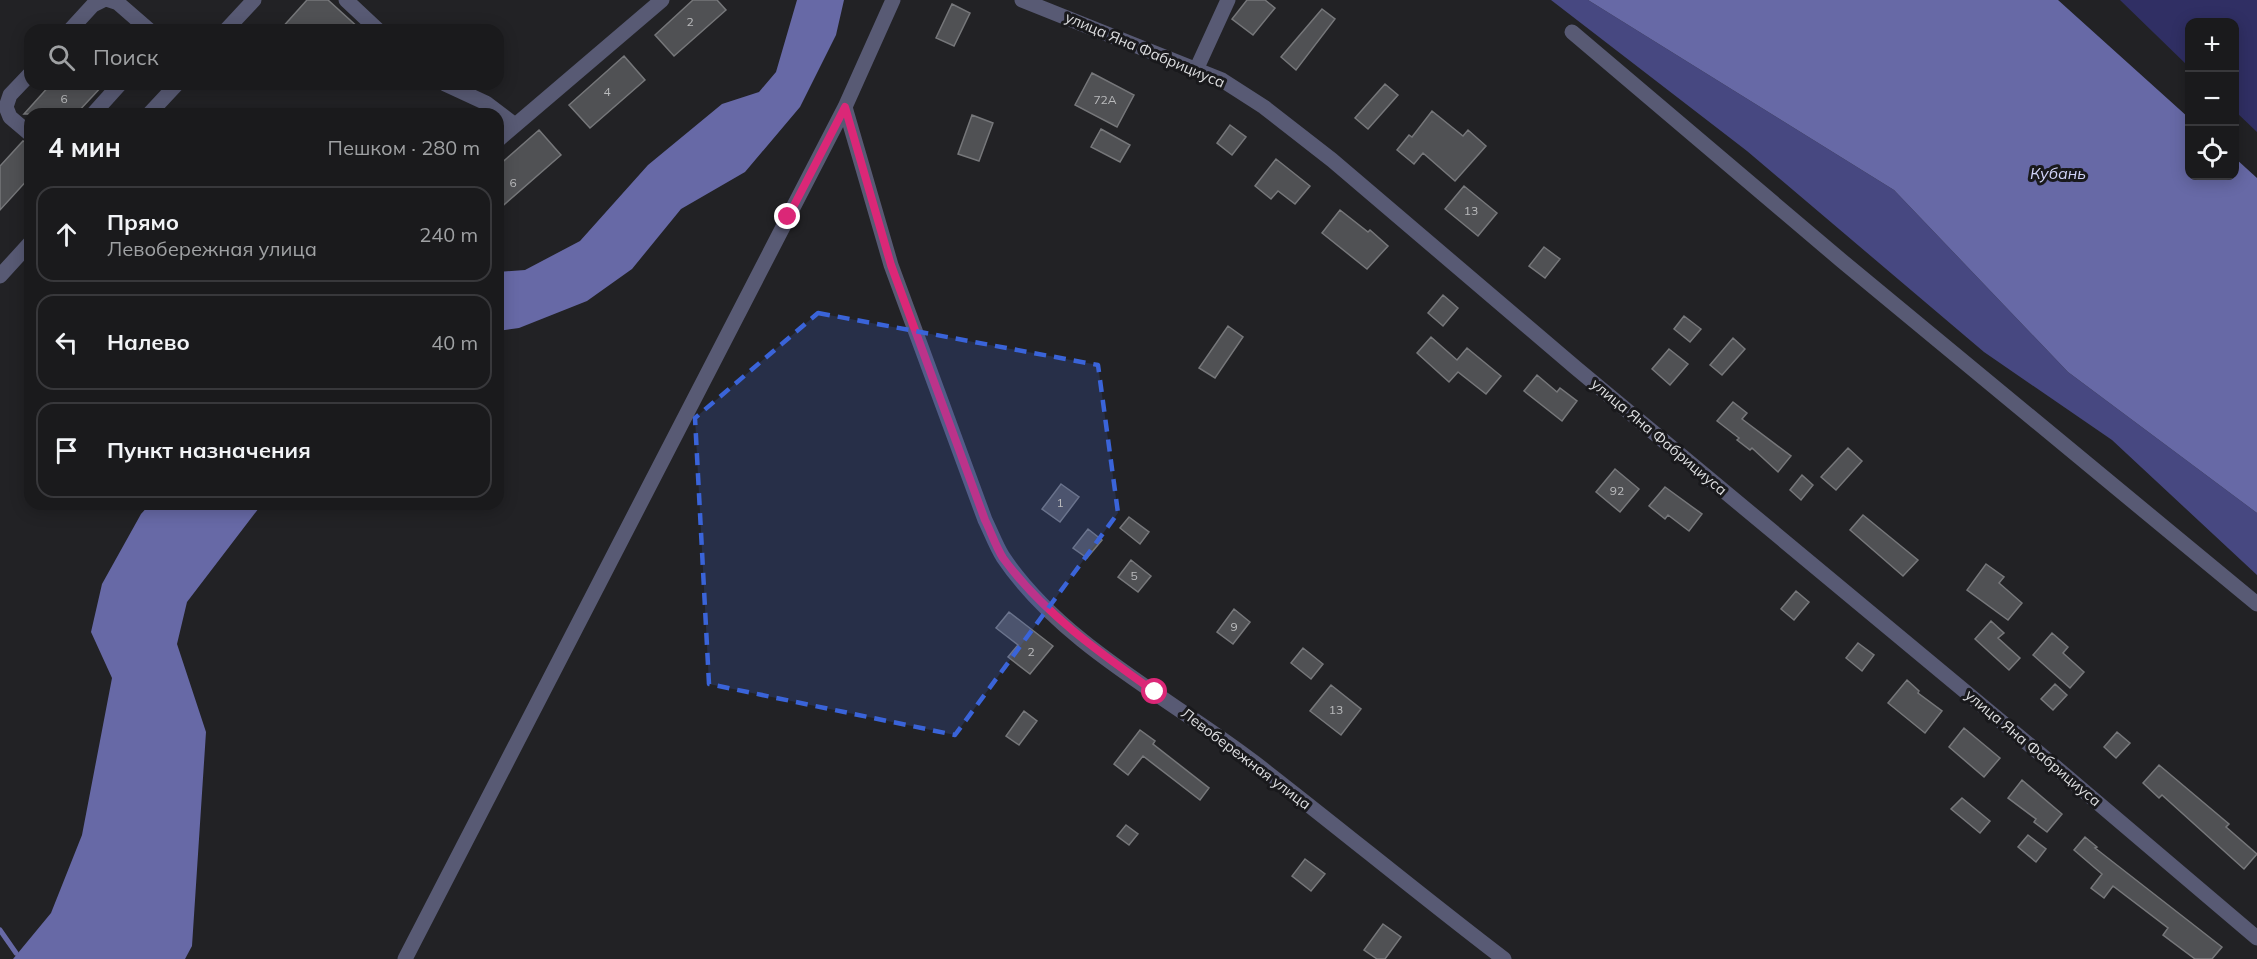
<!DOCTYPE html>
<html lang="ru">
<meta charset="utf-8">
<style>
body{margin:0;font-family:Mulish,sans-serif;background:#232325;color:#f1f3f6}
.controls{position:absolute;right:18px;top:18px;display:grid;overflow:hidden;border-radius:12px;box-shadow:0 3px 15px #0003}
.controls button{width:54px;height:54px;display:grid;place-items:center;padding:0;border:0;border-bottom:2px solid #38383b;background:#1a1a1c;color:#f1f3f6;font:30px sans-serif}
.stop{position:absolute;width:18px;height:18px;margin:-14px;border:4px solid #db2777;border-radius:50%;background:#fff}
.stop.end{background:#db2777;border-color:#fff;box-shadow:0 2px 6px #0008}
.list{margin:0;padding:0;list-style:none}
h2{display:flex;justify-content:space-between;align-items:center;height:78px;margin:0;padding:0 24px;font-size:26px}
h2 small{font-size:20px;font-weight:400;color:#9fa1a3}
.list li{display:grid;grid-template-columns:39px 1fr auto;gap:18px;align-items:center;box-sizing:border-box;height:96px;margin:0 12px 12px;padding:0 12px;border:2px solid #38383b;border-radius:18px}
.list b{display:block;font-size:22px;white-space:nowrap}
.list p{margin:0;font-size:20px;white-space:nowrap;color:#9fa1a3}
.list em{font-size:20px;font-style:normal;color:#9fa1a3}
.icon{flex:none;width:33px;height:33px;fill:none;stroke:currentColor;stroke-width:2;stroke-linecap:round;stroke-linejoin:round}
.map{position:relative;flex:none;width:2257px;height:959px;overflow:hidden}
.search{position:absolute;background:#1a1a1c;box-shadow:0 3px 15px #0003;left:24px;top:24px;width:480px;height:66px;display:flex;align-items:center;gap:15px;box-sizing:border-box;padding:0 21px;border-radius:18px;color:#9fa1a3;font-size:22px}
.panel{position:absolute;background:#1a1a1c;box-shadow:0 3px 15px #0003;left:24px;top:108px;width:480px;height:402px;border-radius:18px}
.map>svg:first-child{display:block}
.green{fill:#302f64}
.forest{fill:#474881}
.water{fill:#6769a6}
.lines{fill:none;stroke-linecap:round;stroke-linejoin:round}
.stream{stroke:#6769a6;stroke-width:5}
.building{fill:#505154;stroke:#76777a;stroke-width:1.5}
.minor{stroke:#585a74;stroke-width:15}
.route{stroke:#db2777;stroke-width:8}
.marked{fill:#3a64d9;fill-opacity:0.2;stroke:#3a64d9;stroke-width:4.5;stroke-dasharray:12 8;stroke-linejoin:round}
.labels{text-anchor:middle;stroke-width:6;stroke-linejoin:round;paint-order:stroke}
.number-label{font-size:12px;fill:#babbbd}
.street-label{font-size:15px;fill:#dddee0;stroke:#19191c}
.water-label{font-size:16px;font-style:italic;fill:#d0d3f7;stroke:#19191c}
</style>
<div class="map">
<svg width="2257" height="959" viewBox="0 0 2257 959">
<rect width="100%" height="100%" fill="#222225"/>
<path class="green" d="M2120 0H2257V132L2235 111 2234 22H2190L2189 67Z"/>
<path class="forest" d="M1551 0H1588L1894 190 2068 372 2257 513V575L2112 440 1984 352 1747 151Z"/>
<path class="water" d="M797 0H844L836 35 800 107 745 172 681 209 632 269 587 301 519 328 498 331V272L525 270 580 241 648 165 722 104 759 92 776 72Z
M1588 0H2058L2189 118 2190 176H2234L2235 158 2257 178V513L2068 372 1894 190Z
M150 504H262L187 602 177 644 206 732 192 946 185 959H13L51 913 82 835 112 678 91 632 102 584 141 514Z"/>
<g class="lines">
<path class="stream" d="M0 930 16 953"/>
</g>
<path class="building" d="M307 0H328L361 30H280Z
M693 0H717L726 10 674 56 655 35Z
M1247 0H1265L1275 8 1253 35 1232 19Z
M952 4 970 13 954 46 936 38Z
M1322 9 1335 19 1296 70 1281 57Z
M624 56 645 80 590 128 569 105Z
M1092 73 1134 95 1117 127 1075 105Z
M51 84H104L76 114H24Z
M1385 84 1398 95 1368 129 1355 118Z
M1432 111 1463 136 1468 130 1486 146 1455 181 1423 153 1414 164 1397 150 1409 135 1412 137Z
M972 115 993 123 979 161 958 154Z
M1230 125 1246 137 1232 155 1217 143Z
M1101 129 1130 145 1120 162 1091 147Z
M539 130 561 155 498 210V166Z
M23 141 30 144V177L0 210V166Z
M1276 159 1310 186 1295 204 1278 191 1271 199 1255 186Z
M1464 186 1497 213 1478 236 1445 209Z
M1340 210 1368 232 1370 230 1388 246 1367 269 1322 233Z
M1544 247 1560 259 1545 278 1529 266Z
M1443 295 1458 308 1443 326 1428 313Z
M1684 316 1701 329 1690 342 1674 329Z
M1228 326 1243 337 1215 378 1199 368Z
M1431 337 1457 360 1467 348 1501 376 1486 394 1458 372 1449 382 1417 353Z
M1733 338 1745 349 1722 375 1710 365Z
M1669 349 1688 364 1670 385 1652 369Z
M1537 375 1557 392 1560 388 1577 401 1562 421 1524 391Z
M1733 402 1747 413 1742 419 1791 456 1778 472 1752 448 1750 450 1737 440 1739 438 1717 421Z
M1848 448 1862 461 1836 490 1821 477Z
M1615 469 1639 489 1620 512 1596 492Z
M1802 475 1813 485 1801 500 1790 490Z
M1061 484 1079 497 1060 522 1042 509Z
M1665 487 1702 514 1689 531 1668 515 1665 519 1649 506Z
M1863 515 1918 560 1903 576 1850 530Z
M1129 517 1149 532 1140 544 1120 528Z
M1088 529 1102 540 1087 558 1073 548Z
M1131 560 1151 576 1138 592 1118 577Z
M1986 564 2004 577 1999 583 2022 603 2008 620 1967 590Z
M1796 591 1809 602 1794 620 1781 609Z
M1234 609 1250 622 1233 644 1217 632Z
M1009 612 1053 646 1030 674 1008 657 1018 645 996 628Z
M1991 621 2004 633 1998 638 2020 658 2009 670 1975 639Z
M2052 633 2068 647 2063 653 2084 672 2070 688 2033 655Z
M1858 643 1874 655 1862 671 1846 658Z
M1303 648 1323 664 1311 679 1291 663Z
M1907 680 1919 691 1918 693 1942 711 1925 733 1888 703Z
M2055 684 2067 695 2053 710 2041 699Z
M1331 685 1361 709 1341 735 1310 711Z
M1024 711 1037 721 1019 745 1006 736Z
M1964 728 2000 758 1984 777 1949 747Z
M1140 730 1155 741 1153 744 1209 788 1200 800 1143 756 1128 775 1114 764Z
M2117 732 2130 743 2116 758 2104 747Z
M2159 765 2229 824 2226 827 2257 854 2244 869 2162 795 2159 798 2143 783Z
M2022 780 2062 814 2047 832 2034 822 2036 819 2008 798Z
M1962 798 1990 821 1980 833 1951 809Z
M1126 825 1138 834 1129 845 1117 836Z
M2028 835 2046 849 2036 862 2018 847Z
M2085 837 2097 847 2095 848 2222 947 2212 959H2195L2163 935 2168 928 2113 886 2104 898 2091 888 2102 874 2074 850Z
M1305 859 1325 874 1311 891 1292 876Z
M1383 924 1401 937 1385 959H1377L1364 950Z"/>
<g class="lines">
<path class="minor" d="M109 0 118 3 149 30
M346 0 378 30
M1022 0 1222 80 1264 107 1332 160 1576 368 2038 752 2257 938
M70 30 93 5 103 0
M226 30 254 0
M1572 32 1842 261 2257 604
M1196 70 1228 0
M30 74 10 95 6 107 10 117 30 134
M445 84 486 103 515 125
M845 107 891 265 985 520C991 532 996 546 1003 557 1062 645 1172 699 1255 763 1338 827 1420 895 1504 959
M93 114 120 84
M149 114 177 84
M498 140 662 0
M0 276 30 243
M405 959 845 107 893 0"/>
</g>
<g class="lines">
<path class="route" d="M788 217 845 107 891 265 985 520C991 532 996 547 1003 558 1043 613 1100 653 1155 692"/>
</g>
<path class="marked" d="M818 313 1098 365 1118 513 955 735 709 684 695 418Z"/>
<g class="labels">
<g class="number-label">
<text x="690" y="26">2</text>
<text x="607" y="96">4</text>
<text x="64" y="103">6</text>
<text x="1105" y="104">72А</text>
<text x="513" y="187">6</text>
<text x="1471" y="215">13</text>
<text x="1617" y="495">92</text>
<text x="1060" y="507">1</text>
<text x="1134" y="580">5</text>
<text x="1234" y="631">9</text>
<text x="1031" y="656">2</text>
<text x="1336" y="714">13</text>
</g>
<g class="street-label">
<text transform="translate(1145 50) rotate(23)" y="5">улица Яна Фабрициуса</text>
<text transform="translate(1659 437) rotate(40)" y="5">улица Яна Фабрициуса</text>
<text transform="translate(2033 748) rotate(40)" y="5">улица Яна Фабрициуса</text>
<text transform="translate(1246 759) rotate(37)" y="5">Левобережная улица</text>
</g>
<g class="water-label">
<text x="2058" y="179">Кубань</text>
</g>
</g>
</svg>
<div class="controls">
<button>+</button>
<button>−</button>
<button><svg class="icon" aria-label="locate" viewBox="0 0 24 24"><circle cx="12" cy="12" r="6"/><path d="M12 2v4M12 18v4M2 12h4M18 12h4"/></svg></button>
</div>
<div class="stop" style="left:1155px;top:692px"></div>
<div class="stop end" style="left:788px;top:217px"></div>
<div class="search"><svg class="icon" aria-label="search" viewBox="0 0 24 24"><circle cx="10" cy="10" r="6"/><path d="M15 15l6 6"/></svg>Поиск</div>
<section class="panel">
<h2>4 мин<small>Пешком · 280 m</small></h2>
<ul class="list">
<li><svg class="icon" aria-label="ahead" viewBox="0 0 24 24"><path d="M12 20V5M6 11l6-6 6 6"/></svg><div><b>Прямо</b><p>Левобережная улица</p></div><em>240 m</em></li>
<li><svg class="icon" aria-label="left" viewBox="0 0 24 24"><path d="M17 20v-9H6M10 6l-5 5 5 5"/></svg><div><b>Налево</b></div><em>40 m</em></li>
<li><svg class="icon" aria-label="arrive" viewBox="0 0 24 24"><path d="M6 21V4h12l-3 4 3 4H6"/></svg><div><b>Пункт назначения</b></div></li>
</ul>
</section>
</div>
